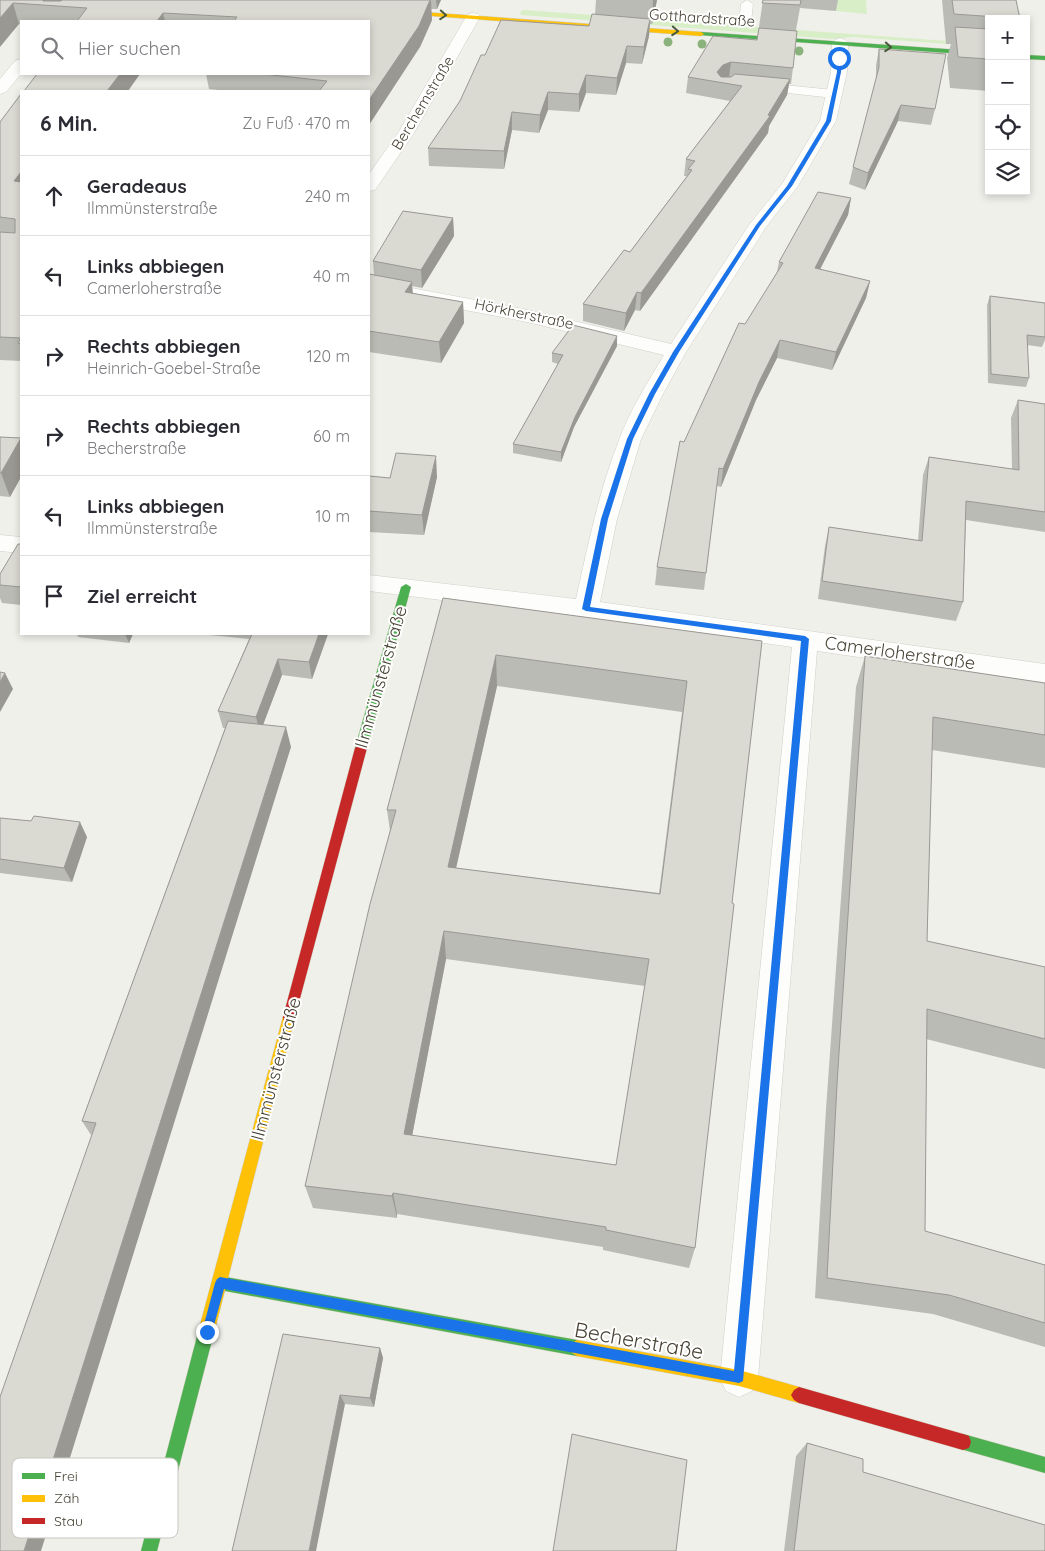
<!DOCTYPE html>
<html lang="de">
<meta charset="utf-8">
<style>
body{margin:0;font-family:Quicksand,sans-serif;background:#f7f7f7;color:#2b2b33}
.controls{position:absolute;right:15px;top:15px;display:grid;overflow:hidden;border-radius:0px;box-shadow:0 2px 8px #0003}
.controls button{width:45px;height:45px;display:grid;place-items:center;padding:0;border:0;border-bottom:1px solid #e1e1e2;background:#fff;color:#2b2b33;font:25px sans-serif}
.stop{position:absolute;width:15px;height:15px;margin:-11px;border:4px solid #1a73e8;border-radius:50%;background:#fff}
.stop.end{background:#1a73e8;border-color:#fff;box-shadow:0 1px 5px #0008}
.list{margin:0;padding:0;list-style:none}
h2{display:flex;justify-content:space-between;align-items:center;height:65px;margin:0;padding:0 20px;font-size:21px}
h2 small{font-size:16px;font-weight:400;color:#7c7c81}
.list li{display:grid;grid-template-columns:32px 1fr auto;gap:15px;align-items:center;box-sizing:border-box;height:80px;padding:0 20px;border-top:1px solid #e1e1e2}
.list b{display:block;font-size:19px;white-space:nowrap}
.list p{margin:0;font-size:16px;white-space:nowrap;color:#7c7c81}
.list em{font-size:16px;font-style:normal;color:#7c7c81}
.icon{flex:none;width:28px;height:28px;fill:none;stroke:currentColor;stroke-width:2;stroke-linecap:round;stroke-linejoin:round}
.map{position:relative;flex:none;width:1045px;height:1551px;overflow:hidden}
.search{position:absolute;background:#fff;box-shadow:0 2px 8px #0003;left:20px;top:20px;width:350px;height:55px;display:flex;align-items:center;gap:12px;box-sizing:border-box;padding:0 18px;border-radius:0px;color:#7c7c81;font-size:19px}
.panel{position:absolute;background:#fff;box-shadow:0 2px 8px #0003;left:20px;top:90px;width:350px;height:545px;border-radius:0px}
.map>svg:first-child{display:block}
.green{fill:#d8eec7}
.lines{fill:none;stroke-linecap:round;stroke-linejoin:round}
.lane-casing{stroke:#cfcec7;stroke-width:1}
.street-casing{stroke:#cfcec7;stroke-width:1}
.fast-casing{stroke:#d0cfc0;stroke-width:1}
.slow-casing{stroke:#d0cfc0;stroke-width:1}
.jam-casing{stroke:#d0cfc0;stroke-width:1}
.lane{fill:#fdfdfc;fill-rule:evenodd}
.street{fill:#fdfdfc;fill-rule:evenodd}
.fast{fill:#4caf50;fill-rule:evenodd}
.slow{fill:#ffc107;fill-rule:evenodd}
.jam{fill:#c62828;fill-rule:evenodd}
.tree{fill:#8ab27d}
.wall{fill:#bbbbb5;fill-rule:evenodd}
.shaded-wall{fill:#999893}
.building{fill:#dad9d2;stroke:#999893;fill-rule:evenodd}
.oneway{stroke:#49593a}
.route{fill:#1a73e8}
.labels{text-anchor:middle;stroke-width:4;stroke-linejoin:round;paint-order:stroke}
.far-street-label{font-size:15px;fill:#484335;stroke:#fff}
.street-label{font-size:18px;fill:#484335;stroke:#fff}
.near-street-label{font-size:21px;fill:#484335;stroke:#fff}
.key{fill:#fff;stroke:#c8c7c2;stroke-width:1}
.key-label{font-size:14px;fill:#484335}
</style>
<div class="map">
<svg width="1045" height="1551" viewBox="0 0 1045 1551">
<rect width="100%" height="100%" fill="#f0f0ea"/>
<path class="green" d="M802 0H866L867 14 836 11 837 3Z
M524 10 989 44V47L853 37 832 39 521 15 520 12Z"/>
<g class="lines">
<g class="lane-casing">
<path id="lane" d="M747 0 753 4 751 22 745 26 739 22 741 4Z
M755 82 834 90 841 94 834 98 750 89 748 86 750 83Z"/>
</g>
<g class="street-casing">
<path id="street" d="M473 13 478 14 480 17 414 133 375 190 369 191V174L398 133 466 17 468 14Z
M840 38 845 40 848 43 847 72 836 121 798 186 766 227 686 352 663 394 641 439 617 519 600 602 1045 664V684L817 651 758 1378 752 1391 739 1397 726 1391 720 1378 792 647 586 618 369 591V575L576 599C588 545 599 491 619 440 630 410 648 382 664 355L523 321 369 292V280L523 309 671 344 749 225 782 184 820 121 831 72 832 43 835 40Z
M21 59V74L6 92 0 94V79L15 61Z
M0 535 21 537V553L0 551Z"/>
</g>
<g class="fast-casing">
<path id="fast" d="M701 32 989 52V56L699 35 698 34Z
M1026 55 1045 56V60L1026 59Z
M406 584 411 587 367 748 361 752 355 748 401 587Z
M220 1276 577 1340 582 1343 585 1348 582 1353 577 1356 220 1290 215 1288 213 1283 215 1278Z
M208 1317 213 1320 216 1325 157 1551H141L200 1325 203 1320Z
M963 1434 1045 1457V1473L957 1448 955 1442 957 1436Z"/>
</g>
<g class="slow-casing">
<path id="slow" d="M394 10 701 32 704 34 701 36 392 13 391 12Z
M289 1011 294 1013 295 1017 216 1325 213 1330 208 1333 203 1330 200 1325 283 1017 284 1013Z
M577 1340 739 1370 799 1387 804 1390 807 1395 804 1400 799 1403 739 1386 577 1356 572 1353 569 1348 572 1343Z"/>
</g>
<g class="jam-casing">
<path id="jam" d="M361 744 367 748 295 1017 294 1021 289 1023 284 1021 283 1017 355 748Z
M799 1387 963 1434 969 1436 971 1442 969 1448 963 1450 799 1403 794 1400 791 1395 794 1390Z"/>
</g>
<use href="#lane" class="lane"/>
<use href="#street" class="street"/>
<use href="#fast" class="fast"/>
<use href="#slow" class="slow"/>
<use href="#jam" class="jam"/>
</g>
<g class="tree">
<circle cx="668" cy="42" r="4.5"/>
<circle cx="702" cy="44" r="4.5"/>
<circle cx="799" cy="51" r="4.5"/>
</g>
<path class="wall" d="M0 0H441L437 9H431L432 20 420 47 369 91H227L209 89 206 74H369V21H21V25L19 24Z
M596 0H657L652 24H650L649 36 642 64 626 63 616 95 586 93 579 112 548 110 539 133 512 130 504 169 429 166 428 148 460 101 485 55 589 26 595 15Z
M763 0H838L836 11 800 8 796 30 793 68 791 84H789L787 95 769 126 768 133 640 311 635 310 624 331 583 321V304L630 252 687 176H684L686 159 730 101 686 93 688 77 757 40Z
M942 0H1016L1020 19H989V91L950 88 947 58 951 44H946Z
M879 49 935 109 931 125 898 121 865 190 849 184 853 167 876 80V65Z
M21 94V361L0 360V122Z
M851 198 848 215 820 269 870 281 866 298 832 370 777 358 756 400 721 487 717 486 704 590 655 585 657 567 684 442 777 272 779 262Z
M453 218 454 236 422 288 412 286 413 294 463 302 464 323 441 363 369 352V274L374 275 373 261Z
M990 296 1045 303V340L1042 347 1027 345 1029 378 1026 387 988 383 987 305Z
M617 346 574 427 561 462 513 453V444L558 364 552 362V353Z
M1018 400 1045 404V532L966 520 963 602 956 621 818 599 825 546 829 527 918 541 923 475 929 457 1012 469 1011 418Z
M0 437 21 440V477L10 497 0 496Z
M369 476 390 478 437 477 424 535 369 532Z
M21 544V605L2 603 0 598V574Z
M443 598 762 641 732 903 695 1248 689 1268 603 1250V1247L397 1214V1218L313 1208 305 1186 390 831 387 810ZM497 686 682 712 659 893 456 868ZM446 959 645 986 616 1165 412 1136Z
M77 634H133L129 643 78 637Z
M200 634H328L312 679 282 675 263 724 291 747 91 1135 82 1121 225 728H223L218 711 249 639Z
M865 656 1045 683V768L932 750 927 941 1045 967V1069L926 1039 925 1231 1045 1265V1347L933 1314 815 1298 826 1109 856 687Z
M0 818 87 837 72 882 0 873Z
M283 1334 380 1348 383 1358 374 1407 345 1404Z
M807 1443 863 1472 1045 1551H784L796 1456Z"/>
<path class="shaded-wall" d="M43 0H65L44 5Z
M431 0 432 20 420 47 369 125V100Z
M436 0H441L437 9Z
M653 0H657L652 24Z
M13 3 19 24 0 47V18Z
M163 13 165 21H157Z
M650 19 649 36 642 64 644 47Z
M627 46 626 63 616 95 617 78Z
M731 62 729 78 721 81 717 72 723 65Z
M120 74H140L128 91H107Z
M586 75V93L579 112V94Z
M790 79 787 95 769 126 768 133 640 311 641 293 768 115Z
M548 92V110L539 133 540 115Z
M901 105 898 121 865 190 868 173Z
M512 112V130L504 169V151Z
M21 172V204L14 181Z
M851 198 848 215 812 285 815 268Z
M453 218 454 236 422 288 421 270Z
M870 281 866 298 832 370 836 352Z
M412 282 413 302 405 292Z
M637 292 635 310 624 331 626 313Z
M463 302 464 323 441 363 439 342Z
M617 336V346L574 427 561 462V452L575 417Z
M780 340 777 358 756 400 721 487 723 469 759 382Z
M21 438V456H20L21 459V477L10 497 1 473Z
M436 456 437 477 424 535 422 515Z
M125 634H133L129 643Z
M319 634H328L312 679 309 662Z
M496 655 497 686 450 895 448 867Z
M278 659 282 675 260 733 256 717Z
M5 673 13 689 0 712V682Z
M286 727 291 747 41 1551H24Z
M80 822 87 837 72 882 64 868Z
M444 931 446 959 408 1157 404 1134Z
M393 1193 397 1214V1218L392 1196Z
M380 1348 383 1358 374 1407 370 1398Z
M340 1395 345 1404 316 1551H309Z"/>
<path class="building" d="M0 0H43V1H61L62 0H430L419 26 369 100V91H319L327 81 263 74H369V21H234L237 17 163 13 157 21H77L87 8 13 3 0 18Z
M763 0H801L800 5 762 3Z
M952 0H1016L1020 19H999L997 17 954 14Z
M592 14 650 19 644 47 627 46 617 78 586 75 579 94 548 92 540 115 512 112 504 151 428 148 460 101 481 55H485L501 20 589 26Z
M955 27 989 29V59L958 57Z
M759 28 797 31 793 68 731 62 723 65 717 72 721 77H731L735 74 790 79 768 115 770 116 641 293 637 292 626 313 583 304 624 250 630 252 692 170 688 169 695 161 686 159 742 86 688 77 713 36 757 40Z
M879 49 946 54 935 109 901 105 868 173 853 167 879 67Z
M37 74H120L107 91H24Z
M21 94V172L14 181 21 182V344L18 343 21 338 0 337V232L15 233V219L0 217V122Z
M818 192 851 198 815 268 870 281 836 352 780 340 759 382 723 469 719 468 706 573 657 567 680 441 684 442 739 323 745 324 783 263 779 262Z
M403 211 453 218 421 270 373 261Z
M369 274 412 282 405 292 463 302 439 342 369 331Z
M990 296 1045 303V337L1027 335 1029 378 991 374Z
M573 325 617 336 575 417 561 452 513 444 563 355 552 353Z
M1018 400 1045 404V512L966 501 963 602 822 581 829 527 922 541 929 457 1019 470Z
M0 437 21 438 1 473H0Z
M396 453 436 456 422 515 369 511V476L390 478Z
M18 544H21V587L0 585V574Z
M443 598 762 641 732 903 734 904 695 1248 606 1230V1227L393 1193 392 1196 305 1186 370 904 396 810H387ZM496 655 687 681 660 894 448 867ZM444 931 649 959 616 1165 404 1134Z
M252 634H319L309 662 278 659 256 717 218 711Z
M865 656 1045 683V735L933 717 927 941 1045 967V1039L927 1009 925 1231 1045 1265V1323L949 1295 827 1278 837 1084Z
M0 672 5 673 0 682Z
M228 721 286 727 24 1551H0V1397L96 1123 82 1121Z
M34 816 80 822 64 868 0 859V818L31 821Z
M283 1334 380 1348 370 1398 340 1395 309 1551H232Z
M572 1434 687 1460 676 1551H553Z
M807 1443 863 1459V1472L1045 1525V1551H794Z"/>
<defs><path id="oneway-chevron" d="M-2-3.5L2.5 0L-2 3.5" fill="none" stroke-width="1.6" stroke-linecap="round" stroke-linejoin="round" transform="scale(1.25)"/></defs>
<g class="oneway">
<use href="#oneway-chevron" transform="translate(443 15) rotate(4)"/>
<use href="#oneway-chevron" transform="translate(675 31) rotate(4)"/>
<use href="#oneway-chevron" transform="translate(888 47) rotate(4)"/>
</g>
<path class="route" d="M839 57 842 58 841 72 831 121 792 186 760 226 679 352 655 394 633 439 608 519 590 607 805 636 809 639 743 1381 739 1383 224 1289 211 1336 207 1337 203 1336 202 1332 215 1283 217 1279 220 1277 734 1371 801 641 586 611 582 609 601 519 627 439 649 394 673 352 756 225 787 186 826 121 837 72V58Z"/>
<g class="labels">
<g class="far-street-label">
<text transform="translate(702 18) rotate(4)" y="5">Gotthardstraße</text>
<text transform="translate(423 103) rotate(-59)" y="5">Berchemstraße</text>
<text transform="translate(524 314) rotate(12)" y="5">Hörkherstraße</text>
</g>
<g class="street-label">
<text transform="translate(900 653) rotate(8)" y="6">Camerloherstraße</text>
<text transform="translate(381 677) rotate(-74)" y="6">Ilmmünsterstraße</text>
<text transform="translate(276 1069) rotate(-75)" y="6">Ilmmünsterstraße</text>
</g>
<g class="near-street-label">
<text transform="translate(639 1341) rotate(10)" y="7">Becherstraße</text>
</g>
</g>
<rect x="12" y="1458" width="166" height="80" rx="8" class="key"/>
<rect x="22" y="1473" width="23" height="6" fill="#4caf50"/>
<rect x="22" y="1495" width="23" height="7" fill="#ffc107"/>
<rect x="22" y="1518" width="23" height="6" fill="#c62828"/>
<g class="key-label">
<text x="54" y="1481">Frei</text>
<text x="54" y="1503">Zäh</text>
<text x="54" y="1526">Stau</text>
</g>
</svg>
<div class="controls">
<button>+</button>
<button>−</button>
<button><svg class="icon" aria-label="locate" viewBox="0 0 24 24"><circle cx="12" cy="12" r="6"/><path d="M12 2v4M12 18v4M2 12h4M18 12h4"/></svg></button>
<button><svg class="icon" aria-label="layers" viewBox="0 0 24 24"><path d="M12 4l9 5-9 5-9-5zM3 14l9 5 9-5"/></svg></button>
</div>
<div class="stop" style="left:839px;top:58px"></div>
<div class="stop end" style="left:207px;top:1332px"></div>
<div class="search"><svg class="icon" aria-label="search" viewBox="0 0 24 24"><circle cx="10" cy="10" r="6"/><path d="M15 15l6 6"/></svg>Hier suchen</div>
<section class="panel">
<h2>6 Min.<small>Zu Fuß · 470 m</small></h2>
<ul class="list">
<li><svg class="icon" aria-label="ahead" viewBox="0 0 24 24"><path d="M12 20V5M6 11l6-6 6 6"/></svg><div><b>Geradeaus</b><p>Ilmmünsterstraße</p></div><em>240 m</em></li>
<li><svg class="icon" aria-label="left" viewBox="0 0 24 24"><path d="M17 20v-9H6M10 6l-5 5 5 5"/></svg><div><b>Links abbiegen</b><p>Camerloherstraße</p></div><em>40 m</em></li>
<li><svg class="icon" aria-label="right" viewBox="0 0 24 24"><path d="M7 20v-9h11M14 6l5 5-5 5"/></svg><div><b>Rechts abbiegen</b><p>Heinrich-Goebel-Straße</p></div><em>120 m</em></li>
<li><svg class="icon" aria-label="right" viewBox="0 0 24 24"><path d="M7 20v-9h11M14 6l5 5-5 5"/></svg><div><b>Rechts abbiegen</b><p>Becherstraße</p></div><em>60 m</em></li>
<li><svg class="icon" aria-label="left" viewBox="0 0 24 24"><path d="M17 20v-9H6M10 6l-5 5 5 5"/></svg><div><b>Links abbiegen</b><p>Ilmmünsterstraße</p></div><em>10 m</em></li>
<li><svg class="icon" aria-label="arrive" viewBox="0 0 24 24"><path d="M6 21V4h12l-3 4 3 4H6"/></svg><div><b>Ziel erreicht</b></div></li>
</ul>
</section>
</div>
